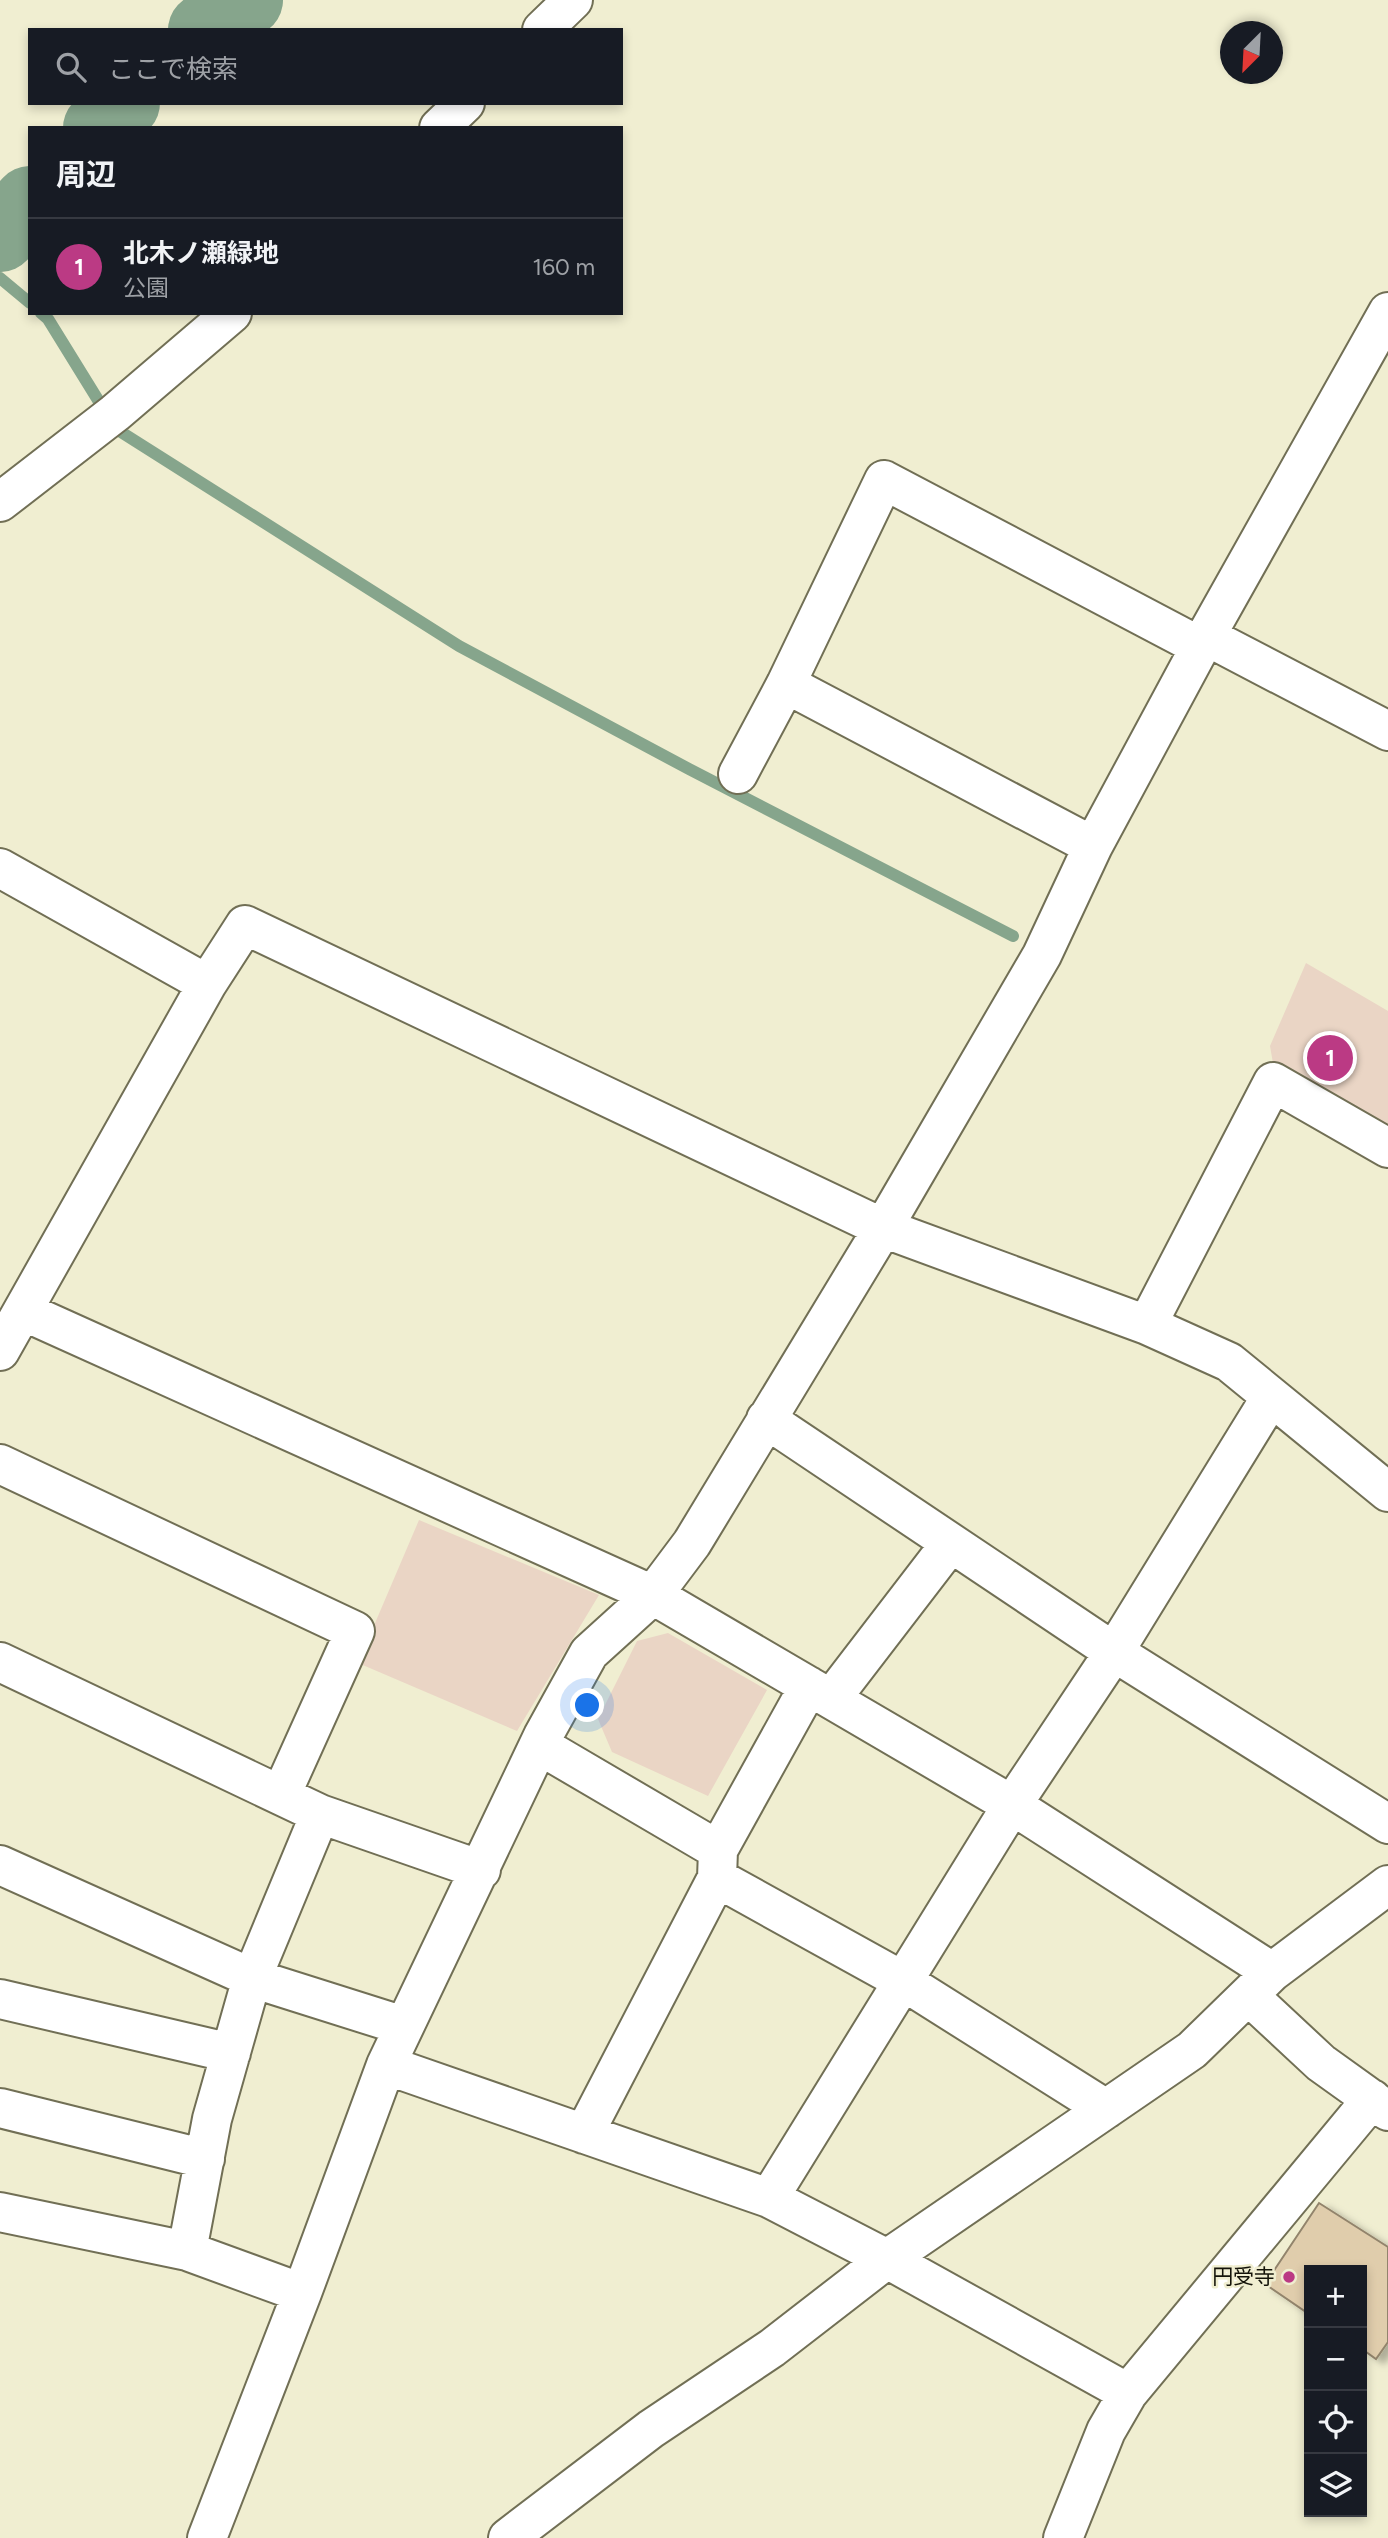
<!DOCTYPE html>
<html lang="ja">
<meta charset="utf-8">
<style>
body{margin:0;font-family:Figtree,"Noto Sans JP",sans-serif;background:#242831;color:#f1f3f6}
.controls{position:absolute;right:21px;bottom:21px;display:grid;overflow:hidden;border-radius:0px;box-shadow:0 4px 10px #0003}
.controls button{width:63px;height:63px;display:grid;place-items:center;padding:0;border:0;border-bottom:2px solid #363941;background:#171b24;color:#f1f3f6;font:35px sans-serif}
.compass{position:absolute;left:1220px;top:21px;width:63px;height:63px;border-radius:50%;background:#171b24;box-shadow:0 4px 10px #0003;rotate:204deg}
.you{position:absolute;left:588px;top:1706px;width:24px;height:24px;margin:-18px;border:5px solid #fff;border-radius:50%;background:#1a73e8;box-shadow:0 0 0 10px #1a73e833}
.badge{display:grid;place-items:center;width:46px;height:46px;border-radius:50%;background:#bb3a84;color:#fff;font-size:23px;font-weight:700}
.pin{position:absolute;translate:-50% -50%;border:4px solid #fff;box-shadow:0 2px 7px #0006}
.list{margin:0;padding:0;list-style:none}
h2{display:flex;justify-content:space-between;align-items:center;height:91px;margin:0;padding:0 28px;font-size:30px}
h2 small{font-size:23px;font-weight:400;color:#9ea1a6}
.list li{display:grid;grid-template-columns:46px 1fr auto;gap:21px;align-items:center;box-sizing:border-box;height:98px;padding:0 28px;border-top:2px solid #363941}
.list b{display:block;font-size:26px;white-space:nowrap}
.list p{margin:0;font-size:23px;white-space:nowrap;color:#9ea1a6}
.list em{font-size:23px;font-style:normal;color:#9ea1a6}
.icon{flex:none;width:38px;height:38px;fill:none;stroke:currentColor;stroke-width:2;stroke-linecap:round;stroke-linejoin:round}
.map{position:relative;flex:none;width:1388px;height:2538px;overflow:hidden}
.search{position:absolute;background:#171b24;box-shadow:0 4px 10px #0003;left:28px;top:28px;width:595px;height:77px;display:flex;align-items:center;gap:18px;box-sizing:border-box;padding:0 24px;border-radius:0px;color:#9ea1a6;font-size:26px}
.panel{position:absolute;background:#171b24;box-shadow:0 4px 10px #0003;left:28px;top:126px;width:595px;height:189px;border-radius:0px}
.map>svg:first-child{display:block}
.green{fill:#ead5c5}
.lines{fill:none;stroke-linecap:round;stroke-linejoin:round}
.stream{stroke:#86a58c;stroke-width:12}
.river{stroke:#86a58c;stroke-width:74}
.building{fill:#e0cdac;stroke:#92846c;stroke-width:2;filter:url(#shadow)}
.street-casing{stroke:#716f55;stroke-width:42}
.street{stroke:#fff;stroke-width:38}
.poi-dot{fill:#bb3a84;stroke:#f0eed1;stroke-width:2.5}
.labels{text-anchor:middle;stroke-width:5;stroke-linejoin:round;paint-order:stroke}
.poi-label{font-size:21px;fill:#141309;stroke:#f0eed1;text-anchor:end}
</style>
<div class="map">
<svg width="1388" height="2538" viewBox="0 0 1388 2538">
<defs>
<filter id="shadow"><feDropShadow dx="8" dy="4.5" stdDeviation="3.5" flood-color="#0004"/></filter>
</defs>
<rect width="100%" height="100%" fill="#f0eed1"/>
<path class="green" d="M1306 963 1388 1011V1134L1274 1069 1270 1046Z
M419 1520 599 1595 517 1731 358 1663Z
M668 1633 767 1690 708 1796 612 1752 598 1719 637 1641Z"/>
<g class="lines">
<path class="stream" d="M0 278 30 303
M41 313 48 319 98 400 121 432 459 646 689 769 1013 936"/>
<path class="river" d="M205 30 246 0
M100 128 123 103
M0 235 30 203"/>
</g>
<path class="building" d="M1319 2203 1388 2247V2342L1376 2359 1362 2349V2270H1309V2314L1265 2284Z"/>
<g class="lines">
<g class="street-casing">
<path id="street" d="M542 30 573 0
M439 128 465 103
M0 502 115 413 232 313
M1206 636 1388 731
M786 684 1093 846
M738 774 786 684 884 480 1201 647
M0 868 207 984
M23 1311 653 1595 1012 1805 1272 1972
M1147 1325 1273 1082 1388 1148
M0 1351 207 984 245 925 883 1228 1147 1325 1229 1362 1388 1492
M766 1419 1114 1652 1388 1824
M0 1464 355 1631 281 1795
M0 1662 320 1814 481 1870
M831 1699 950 1544
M539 1745 718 1850 717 1878
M718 1850 809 1686
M0 1865 252 1978 404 2026
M1249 1996 1321 2063 1388 2111
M0 1999 231 2053
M386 2065 769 2198 1012 1805 1114 1652 1271 1397
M0 2108 205 2159
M584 2134 717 1878 903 1981 1106 2109
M769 2198 887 2259 1128 2393 1372 2099
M0 2212 187 2251 302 2293
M187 2251 212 2119 252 1978 320 1814
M207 2538 302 2293 386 2065 543 1736 589 1653 653 1595 692 1543 883 1228 1042 955 1093 846 1206 636 1388 312
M508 2538 651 2429 772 2348 887 2259 1192 2050 1272 1972 1388 1885
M1063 2538 1106 2431 1128 2393"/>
</g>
<use href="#street" class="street"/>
</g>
<circle class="poi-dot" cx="1289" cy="2277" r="7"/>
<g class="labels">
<g class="poi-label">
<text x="1275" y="2284">円受寺</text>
</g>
</g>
</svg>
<div class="controls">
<button>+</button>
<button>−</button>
<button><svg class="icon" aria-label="locate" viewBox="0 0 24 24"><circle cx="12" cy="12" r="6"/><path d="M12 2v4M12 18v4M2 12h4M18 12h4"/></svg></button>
<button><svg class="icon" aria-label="layers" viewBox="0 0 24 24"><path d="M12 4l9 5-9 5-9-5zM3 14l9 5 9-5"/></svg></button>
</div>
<svg class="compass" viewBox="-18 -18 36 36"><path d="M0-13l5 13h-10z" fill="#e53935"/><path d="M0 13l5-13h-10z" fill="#9ea1a6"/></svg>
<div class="you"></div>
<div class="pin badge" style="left:1330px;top:1058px">1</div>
<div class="search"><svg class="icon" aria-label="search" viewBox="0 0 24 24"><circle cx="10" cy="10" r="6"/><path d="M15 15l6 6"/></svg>ここで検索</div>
<section class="panel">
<h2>周辺<small></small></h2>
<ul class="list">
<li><span class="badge">1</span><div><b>北木ノ瀬緑地</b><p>公園</p></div><em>160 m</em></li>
</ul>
</section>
</div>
